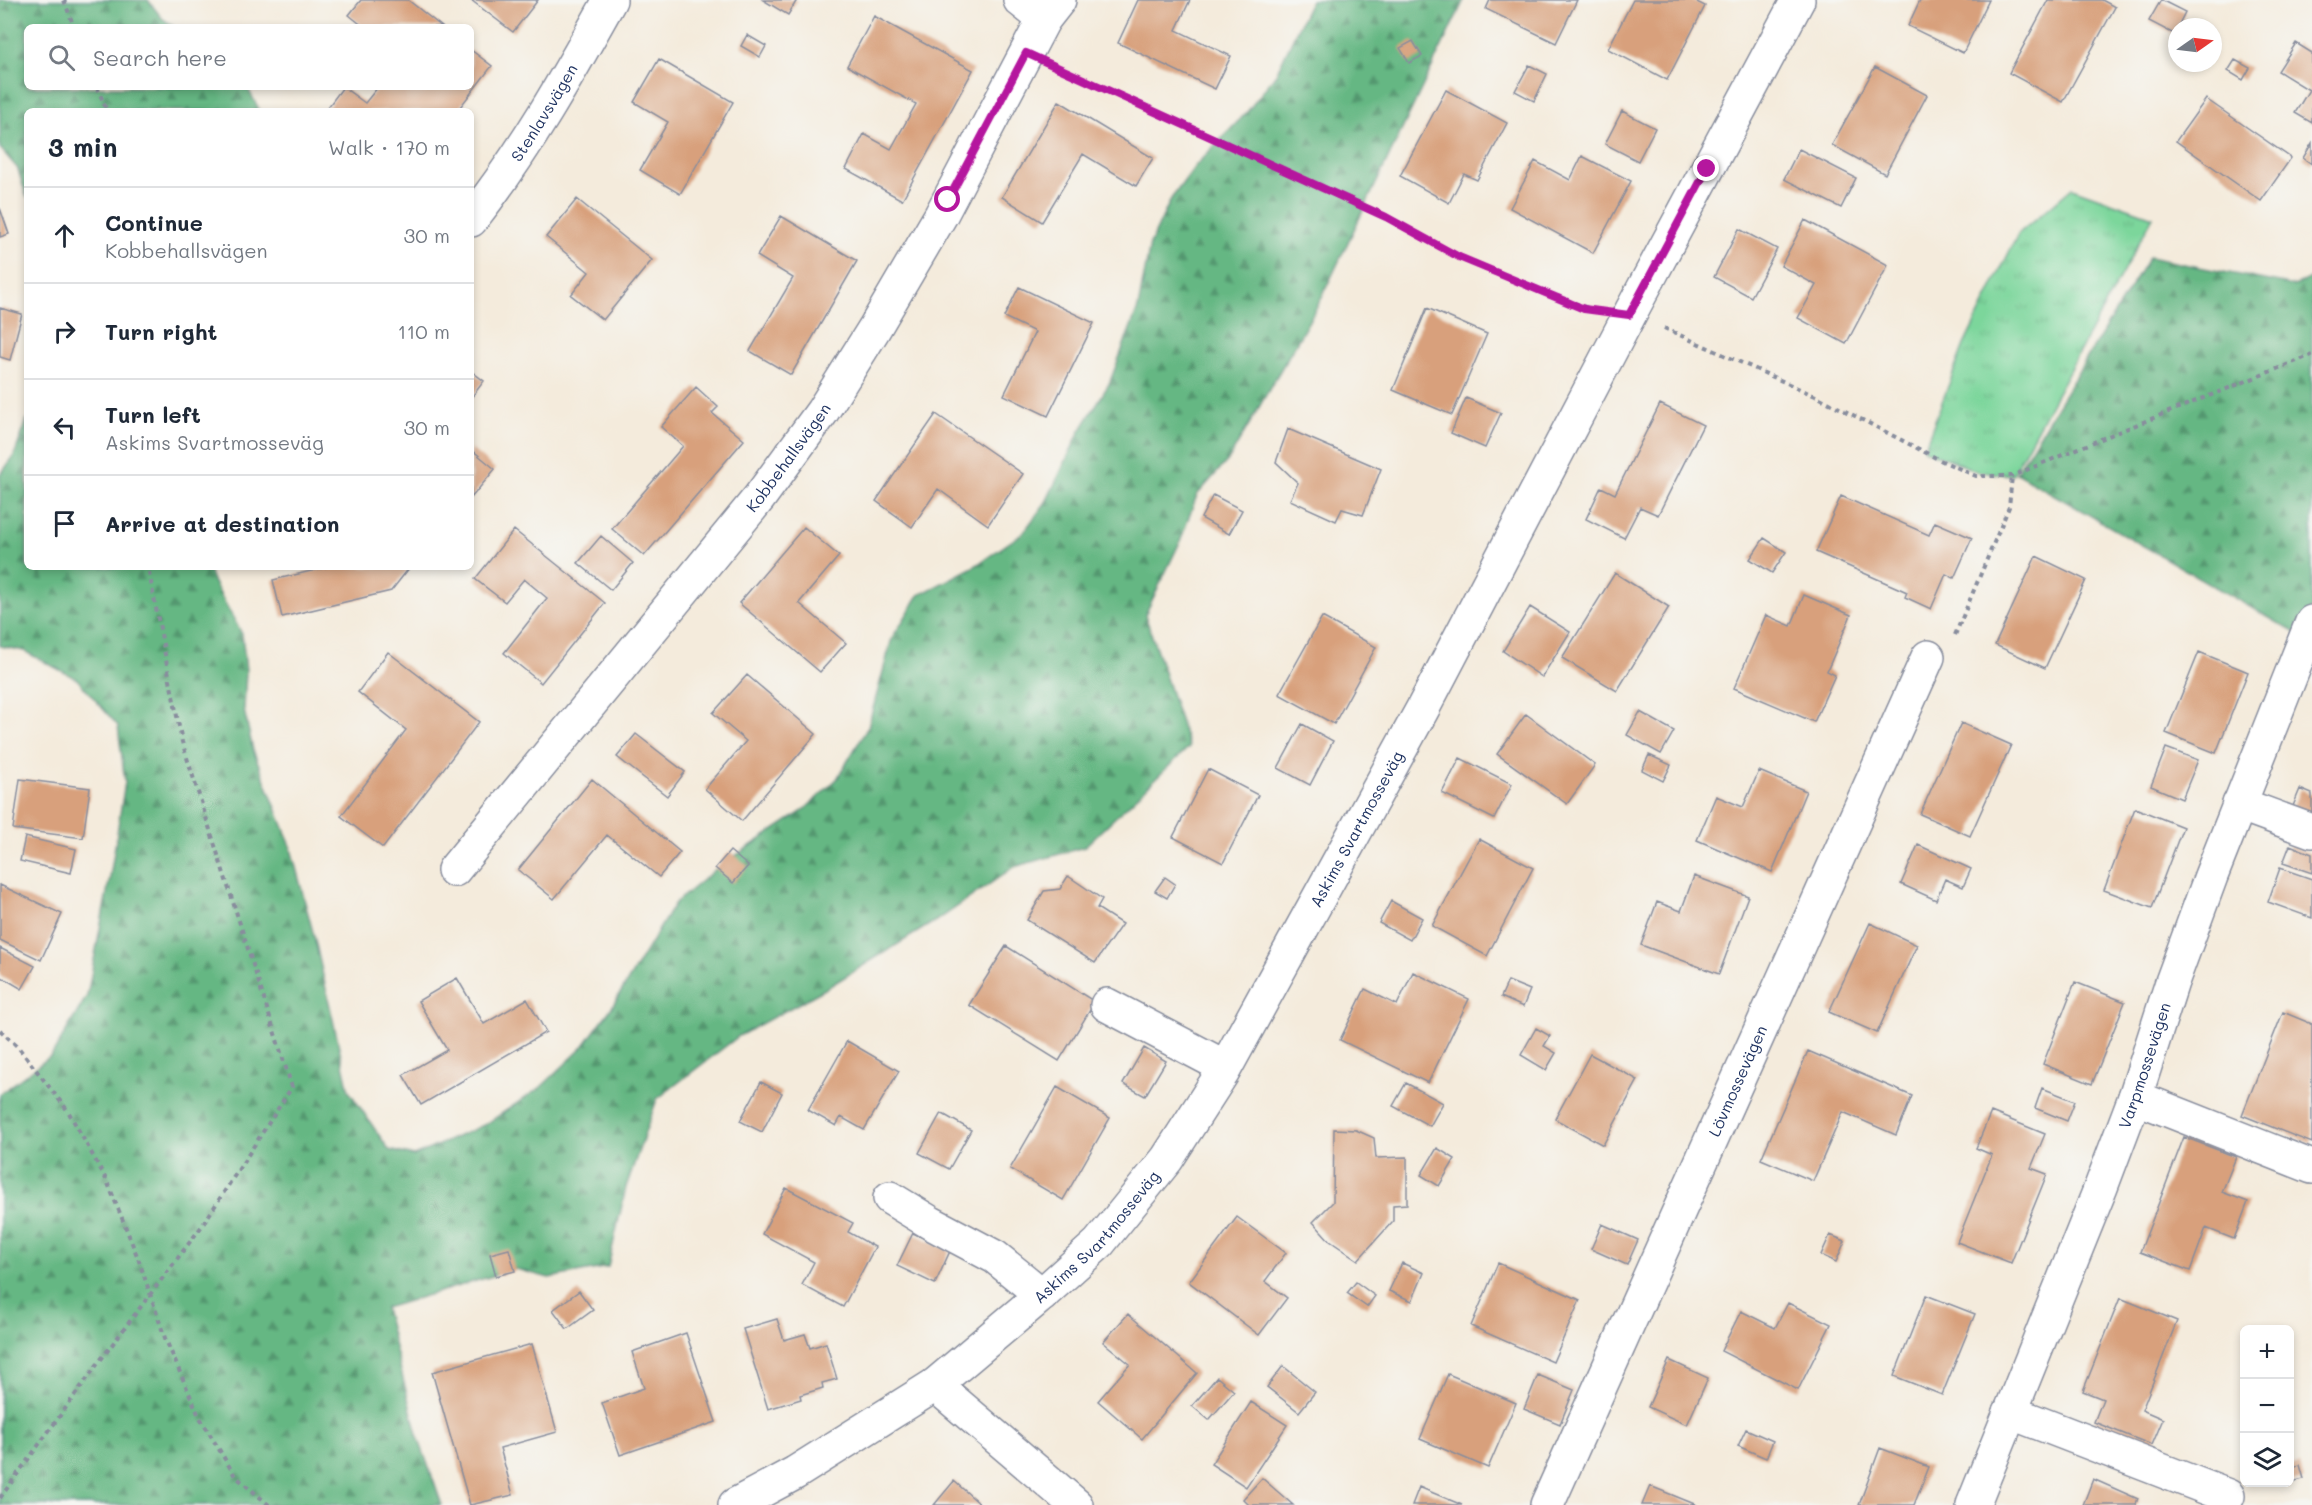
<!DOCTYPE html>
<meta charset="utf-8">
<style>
body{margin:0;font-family:Mali,sans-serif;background:#f6f6f7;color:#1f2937}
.controls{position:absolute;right:18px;bottom:18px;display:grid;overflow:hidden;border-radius:9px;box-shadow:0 3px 9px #0003}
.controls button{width:54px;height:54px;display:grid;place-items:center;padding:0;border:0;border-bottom:2px solid #e0e1e3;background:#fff;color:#1f2937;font:30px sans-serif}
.compass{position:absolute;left:2168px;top:18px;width:54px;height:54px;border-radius:50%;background:#fff;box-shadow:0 3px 9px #0003;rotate:76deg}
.stop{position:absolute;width:18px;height:18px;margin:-14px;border:4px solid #b5179e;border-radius:50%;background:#fff}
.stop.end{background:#b5179e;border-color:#fff;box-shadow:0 2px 6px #0008}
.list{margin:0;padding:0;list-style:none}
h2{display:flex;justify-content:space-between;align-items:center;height:78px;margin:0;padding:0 24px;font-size:26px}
h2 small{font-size:20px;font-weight:400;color:#747a83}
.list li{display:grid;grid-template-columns:39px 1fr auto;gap:18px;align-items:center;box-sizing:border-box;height:96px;padding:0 24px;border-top:2px solid #e0e1e3}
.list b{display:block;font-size:22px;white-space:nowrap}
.list p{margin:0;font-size:20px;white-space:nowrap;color:#747a83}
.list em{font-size:20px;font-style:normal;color:#747a83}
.icon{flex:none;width:33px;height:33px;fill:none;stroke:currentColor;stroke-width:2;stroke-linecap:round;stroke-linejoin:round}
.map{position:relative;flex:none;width:2312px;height:1505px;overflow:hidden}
.search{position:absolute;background:#fff;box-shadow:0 3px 9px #0003;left:24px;top:24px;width:450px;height:66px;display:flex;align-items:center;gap:15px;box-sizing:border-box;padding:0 21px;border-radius:9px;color:#747a83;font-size:22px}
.panel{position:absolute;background:#fff;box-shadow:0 3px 9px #0003;left:24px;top:108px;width:450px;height:462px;border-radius:9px}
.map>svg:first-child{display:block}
.grass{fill:url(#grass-tufts);stroke:#4c827c;stroke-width:1.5}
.forest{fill:url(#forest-firs);stroke:#407370;stroke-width:1.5}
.building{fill:#d8a07b}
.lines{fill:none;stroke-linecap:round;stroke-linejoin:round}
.minor-casing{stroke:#888d9d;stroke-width:36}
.path{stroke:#888d9d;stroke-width:4;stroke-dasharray:4.5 4.5;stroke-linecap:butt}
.minor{stroke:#fff;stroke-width:33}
.route{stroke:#b5179e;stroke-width:8}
.labels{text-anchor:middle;stroke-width:4.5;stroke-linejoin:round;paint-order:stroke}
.street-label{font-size:16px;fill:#1b2f5e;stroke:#f6f6f2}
</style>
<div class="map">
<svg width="2312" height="1505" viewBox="0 0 2312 1505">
<defs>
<pattern id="grass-tufts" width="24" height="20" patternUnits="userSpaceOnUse" patternTransform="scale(1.5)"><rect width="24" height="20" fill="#7cd69b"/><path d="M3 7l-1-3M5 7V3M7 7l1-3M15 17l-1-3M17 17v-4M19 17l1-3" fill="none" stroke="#6bb888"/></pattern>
<pattern id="forest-firs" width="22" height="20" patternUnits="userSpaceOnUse" patternTransform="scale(1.5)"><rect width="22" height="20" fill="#65b783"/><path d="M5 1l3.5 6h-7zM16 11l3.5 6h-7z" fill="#52956e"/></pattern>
</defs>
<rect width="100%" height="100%" fill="#f6f6f2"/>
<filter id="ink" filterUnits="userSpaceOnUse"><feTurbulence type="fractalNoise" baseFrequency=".0167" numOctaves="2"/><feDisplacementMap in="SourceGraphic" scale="12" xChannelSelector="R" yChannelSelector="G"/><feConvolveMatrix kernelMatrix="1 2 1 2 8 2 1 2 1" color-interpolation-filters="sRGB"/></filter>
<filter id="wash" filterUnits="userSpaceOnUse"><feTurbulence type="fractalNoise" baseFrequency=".008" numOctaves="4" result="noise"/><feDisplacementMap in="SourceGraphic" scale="24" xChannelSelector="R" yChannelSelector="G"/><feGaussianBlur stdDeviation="1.35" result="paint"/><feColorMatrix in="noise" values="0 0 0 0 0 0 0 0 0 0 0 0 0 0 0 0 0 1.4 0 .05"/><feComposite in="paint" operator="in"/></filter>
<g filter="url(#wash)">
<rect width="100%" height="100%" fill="#f4ebdc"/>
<path class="grass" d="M2072 188 2153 217 2012 475 1979 472 1924 449 1964 345 2018 234Z"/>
<path class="forest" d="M0 0H148L162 18 174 27H27V87H247L260 111H27V198L18 169 0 148Z
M1311 0H1464L1317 307 1229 459 1197 495 1180 542 1145 615 1189 747 1084 847 1014 867 945 915 825 989 739 1036 657 1099 626 1187 608 1267 549 1278 516 1269 385 1308 417 1434 442 1505H0V1094L52 1055 87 996 110 877 125 782 118 726 77 679 24 651 0 646V475L14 456 27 419V567H208L213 581 242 634 246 671 244 710 253 750 289 841 315 940 349 1091 389 1150 414 1156 486 1124 541 1087 582 1048 610 1010 675 903 717 868 803 811 837 779 868 727 892 638 919 595 975 566 1023 533 1046 502 1080 431 1109 384 1138 308 1150 244 1171 199 1196 165 1247 112 1276 74Z
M2149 257 2294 286 2312 277V606L2299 635 2016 473Z"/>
<g id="blocks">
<path class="building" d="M361 0H408L442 27H364L349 15Z
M471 0H538L513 32Z
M763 0H797L788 15Z
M1138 0H1190L1176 30 1231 56 1215 89 1118 43Z
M1490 0H1577L1556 43 1486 9Z
M1633 0H1693L1705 6 1667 80 1608 49Z
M1920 0H1989L1963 53 1908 26Z
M2048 0H2102L2115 7 2063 102 2009 73Z
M2161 0 2185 12 2174 34 2149 21Z
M874 16 973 70 902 200 846 169 864 134 891 149 916 104 847 66Z
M747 35 766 46 760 57 741 46Z
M1413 41 1422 56 1409 63 1400 48Z
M2296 43 2312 53V123L2295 113 2309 90 2278 71Z
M471 50 492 66 457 111H325L343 87 365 103 378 87H471Z
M659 59 733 102 680 194 640 170 668 122 634 102Z
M2235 60 2250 68 2243 80 2228 71Z
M1529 65 1547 74 1534 101 1515 91Z
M1875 67 1927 95 1885 174 1832 145Z
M1446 90 1507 123 1477 180 1464 174 1449 203 1400 176Z
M2206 99 2291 158 2261 201 2176 141Z
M1059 101 1153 158 1136 186 1083 154 1042 222 1002 197Z
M1622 111 1655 128 1638 161 1605 144Z
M2312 143V164L2303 158Z
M1799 149 1856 178 1841 208 1784 179Z
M1582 156 1631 181 1593 253 1510 208 1535 161 1570 180Z
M577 199 652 260 603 320 571 295 589 272 546 237Z
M0 208 9 234 0 237Z
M781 216 857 261 791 375 750 351 793 278 757 256Z
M1805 220 1888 265 1846 344 1798 318 1816 285 1781 266Z
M1739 229 1777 249 1751 297 1714 277Z
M1019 287 1094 323 1048 416 1004 395 1035 332 1004 317Z
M0 308 22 314 10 360 0 357Z
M1427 308 1487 334 1452 415 1393 390Z
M471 371 484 381 471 398Z
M696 387 718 407 712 413 744 440 644 556 612 529 683 446 661 427Z
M1466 398 1501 413 1485 448 1451 433Z
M1660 404 1703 425 1658 515 1640 507 1624 538 1586 519 1601 487 1615 494Z
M936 414 1023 474 988 525 938 489 912 527 876 501Z
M1288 429 1381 469 1363 515 1342 509 1336 521 1290 500 1298 483 1276 462Z
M471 449 495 469 471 498Z
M1213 495 1242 510 1229 534 1201 518Z
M1841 496 1929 535 1935 522 1972 538 1954 578 1946 574 1931 609 1905 597 1907 592 1816 552Z
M804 527 839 556 799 603 846 643 820 672 739 603Z
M514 530 605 603 541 683 504 653 547 598 524 579 505 602 475 579Z
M601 536 633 563 611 590 578 563Z
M1764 538 1786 552 1772 573 1750 559Z
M2036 556 2086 580 2045 668 1995 645Z
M328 567H410L391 591 282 617 273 580Z
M1615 573 1669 607 1617 691 1562 658Z
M1804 595 1851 615 1827 671 1835 675 1814 722 1734 688 1766 615 1791 626Z
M1530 607 1570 632 1542 677 1503 651Z
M1322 617 1376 647 1334 724 1279 694Z
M388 652 479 722 383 848 341 816 406 730 358 692Z
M2199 652 2248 672 2216 753 2166 733Z
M747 675 816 734 742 821 705 789 746 741 713 713Z
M1640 712 1674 731 1661 754 1627 735Z
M1526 714 1595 765 1567 804 1497 754Z
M1961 723 2011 745 1970 836 1920 814Z
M1302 724 1333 741 1310 785 1278 768Z
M636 734 685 772 667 796 617 757Z
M2166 748 2198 760 2182 799 2151 786Z
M1649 755 1671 765 1663 781 1642 770Z
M1460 758 1512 784 1494 819 1442 793Z
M1208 769 1258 795 1223 863 1173 837Z
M1759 771 1806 791 1772 872 1697 840 1716 796 1743 807Z
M20 779 90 788 83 838 13 829Z
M592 779 680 852 659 877 607 835 554 899 518 870Z
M2300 789 2312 794V820L2291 811Z
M2135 808 2183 827 2152 908 2104 890Z
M25 837 76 849 71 873 20 861Z
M1479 839 1533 868 1487 956 1432 926Z
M1918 845 1971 869 1963 887 1945 879 1936 900 1901 884Z
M2290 845 2312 854V873L2283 863Z
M730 851 748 866 733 883 715 868Z
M2280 868 2312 879V918L2268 902Z
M1068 876 1102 899 1097 908 1122 924 1095 963 1027 920 1044 891 1060 889Z
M1694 876 1748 896 1719 974 1641 945 1657 902 1681 911Z
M1165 877 1175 884 1167 898 1155 891Z
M0 885 62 914 41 960 0 940Z
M1391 901 1422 918 1410 940 1379 923Z
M1870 923 1917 945 1877 1033 1829 1012Z
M1006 946 1095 1002 1059 1061 969 1005Z
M0 948 35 966 22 989 0 976Z
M1413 972 1469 999 1428 1083 1340 1040 1365 989 1397 1005Z
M457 978 484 1024 527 999 546 1032 421 1105 403 1075 447 1050 418 1001Z
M1508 981 1530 990 1523 1007 1501 997Z
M2075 982 2125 1002 2092 1084 2043 1064Z
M2283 1012 2312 1024V1143L2242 1115Z
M1536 1028 1550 1036 1544 1046 1556 1053 1546 1070 1521 1055Z
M847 1041 899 1071 864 1130 841 1117 836 1126 808 1110Z
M1144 1048 1166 1061 1145 1096 1123 1084Z
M1808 1051 1912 1096 1896 1135 1843 1112 1813 1181 1761 1159Z
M1590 1054 1638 1080 1603 1145 1555 1119Z
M761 1082 782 1093 762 1132 740 1121Z
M1406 1083 1443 1103 1430 1126 1393 1106Z
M1057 1087 1110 1118 1063 1200 1010 1169Z
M2042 1088 2075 1101 2067 1121 2035 1108Z
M1991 1112 2045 1134 2031 1168 2047 1174 2011 1263 1957 1242 1992 1155 1976 1148Z
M941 1113 971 1130 949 1169 919 1153Z
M1334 1129 1356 1130 1374 1138 1376 1158 1407 1157V1204L1393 1205V1221L1358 1260 1330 1241 1313 1222 1333 1202Z
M2184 1137 2236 1157 2222 1192 2248 1202 2234 1239 2206 1228 2190 1271 2140 1252Z
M1437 1148 1455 1159 1439 1186 1421 1175Z
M786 1188 853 1223 848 1232 875 1247 843 1307 802 1285 814 1262 762 1234Z
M1237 1217 1286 1253 1265 1281 1287 1298 1259 1335 1189 1282Z
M1602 1224 1638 1240 1627 1265 1591 1249Z
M913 1233 950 1251 935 1284 897 1266Z
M1830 1235 1845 1241 1836 1262 1821 1255Z
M509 1249 515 1271 496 1276 490 1254Z
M1402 1263 1424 1273 1412 1301 1389 1291Z
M1498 1263 1580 1300 1553 1362 1471 1326Z
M1356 1282 1375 1296 1367 1307 1347 1293Z
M579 1291 593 1310 567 1329 553 1310Z
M1926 1295 1975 1314 1942 1395 1894 1376Z
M2120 1298 2177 1321 2142 1410 2163 1419 2152 1445 2094 1422 2103 1399 2083 1391Z
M1788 1303 1831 1324 1798 1390 1721 1351 1741 1311 1775 1328Z
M1128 1314 1197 1373 1142 1439 1098 1401 1130 1364 1103 1342Z
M777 1319 784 1340 805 1334 810 1348 826 1343 837 1379 822 1383 823 1388 800 1395 801 1399 768 1409 743 1329Z
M686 1333 716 1422 620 1455 602 1403 644 1388 632 1352Z
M532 1344 557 1432 500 1448 513 1495 470 1505 432 1372Z
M1669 1360 1708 1378 1687 1425 1648 1407Z
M1283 1366 1315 1392 1299 1412 1267 1387Z
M1448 1374 1516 1403 1488 1468 1420 1439Z
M1538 1375 1574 1390 1560 1424 1524 1409Z
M1217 1377 1234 1391 1209 1420 1192 1406Z
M1251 1402 1287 1425 1246 1487 1211 1464Z
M1746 1429 1773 1441 1766 1458 1738 1446Z
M1880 1448 1929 1467 1914 1505H1859Z
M2300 1465 2304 1479 2291 1482 2290 1467Z
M1262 1478 1293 1505H1249L1243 1499Z
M2093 1479 2138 1499 2136 1505H2083Z
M954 1481 981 1505H934Z
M1650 1486 1697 1505H1642Z
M1419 1487 1462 1505H1412Z"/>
</g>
</g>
<g filter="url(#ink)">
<use href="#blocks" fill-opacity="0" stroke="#888d9d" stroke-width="1.5"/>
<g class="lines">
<g class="minor-casing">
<g id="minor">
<path d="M1020 0 1044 19"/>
<path id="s1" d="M471 220C526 150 567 77 610 0"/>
<path d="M2239 804 2312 831"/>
<path id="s2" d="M454 870 759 498 822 412 874 329 941 215 1044 19 1059 0"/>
<path d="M1107 1005 1225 1067"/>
<path d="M2135 1097 2312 1167"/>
<path d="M890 1198 931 1223 995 1257 1042 1295"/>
<path d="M935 1385 1076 1505"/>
<path d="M2010 1412 2228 1496"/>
<path id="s3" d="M735 1505 795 1473 935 1385 1037 1299 1099 1243 1167 1159 1223 1072 1422 710 1633 308 1798 0"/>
<path id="s4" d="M1547 1505 1928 657"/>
<path id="s5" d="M1973 1505 2101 1187 2135 1097 2172 982 2211 876 2312 622"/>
</g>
</g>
<path class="path" d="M64 0 74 27
M1059 68 1386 217 1459 257 1546 293 1590 309
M97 87 107 111
M1664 328 1820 398 1940 460 1976 476H2012L2113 434 2312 355
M1955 635 2009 507 2012 476
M0 1030 18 1047 68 1111 107 1181 138 1258 165 1338 199 1416 235 1476 269 1505
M0 1498 102 1358 202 1226 292 1087 182 742 148 567"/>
<use href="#minor" class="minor"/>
</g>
</g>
<g class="lines" filter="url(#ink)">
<path class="route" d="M948 200 1026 53 1386 217 1459 257 1584 309 1629 315 1707 169"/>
</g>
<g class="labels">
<g class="street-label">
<text dy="6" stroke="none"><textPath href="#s1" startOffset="130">Stenlavsvägen</textPath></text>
<text dy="6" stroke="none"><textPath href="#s2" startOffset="531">Kobbehallsvägen</textPath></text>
<text dy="6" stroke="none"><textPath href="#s3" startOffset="939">Askims Svartmosseväg</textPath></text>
<text dy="6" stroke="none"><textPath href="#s5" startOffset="472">Varpmossevägen</textPath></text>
<text dy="6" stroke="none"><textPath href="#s4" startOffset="465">Lövmossevägen</textPath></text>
<text dy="6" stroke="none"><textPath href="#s3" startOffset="453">Askims Svartmosseväg</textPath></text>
</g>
</g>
</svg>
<div class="controls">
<button>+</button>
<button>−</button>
<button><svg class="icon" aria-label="layers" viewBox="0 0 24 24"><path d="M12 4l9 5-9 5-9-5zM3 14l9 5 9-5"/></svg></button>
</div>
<svg class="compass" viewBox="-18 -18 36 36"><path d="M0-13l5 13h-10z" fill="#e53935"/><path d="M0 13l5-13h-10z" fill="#747a83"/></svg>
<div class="stop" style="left:948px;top:200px"></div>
<div class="stop end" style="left:1707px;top:169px"></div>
<div class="search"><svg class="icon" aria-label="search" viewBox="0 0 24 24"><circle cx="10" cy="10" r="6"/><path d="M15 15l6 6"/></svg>Search here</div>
<section class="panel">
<h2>3 min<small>Walk · 170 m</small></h2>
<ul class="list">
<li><svg class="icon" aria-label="ahead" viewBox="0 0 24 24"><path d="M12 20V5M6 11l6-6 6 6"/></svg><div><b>Continue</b><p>Kobbehallsvägen</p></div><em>30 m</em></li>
<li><svg class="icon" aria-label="right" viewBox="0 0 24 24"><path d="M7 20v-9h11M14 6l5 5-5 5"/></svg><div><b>Turn right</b></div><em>110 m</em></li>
<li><svg class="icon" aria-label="left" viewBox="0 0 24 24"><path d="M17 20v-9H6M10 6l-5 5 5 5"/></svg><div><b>Turn left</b><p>Askims Svartmosseväg</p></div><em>30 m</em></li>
<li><svg class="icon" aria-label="arrive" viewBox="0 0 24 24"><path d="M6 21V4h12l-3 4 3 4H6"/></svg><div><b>Arrive at destination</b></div></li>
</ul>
</section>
</div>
